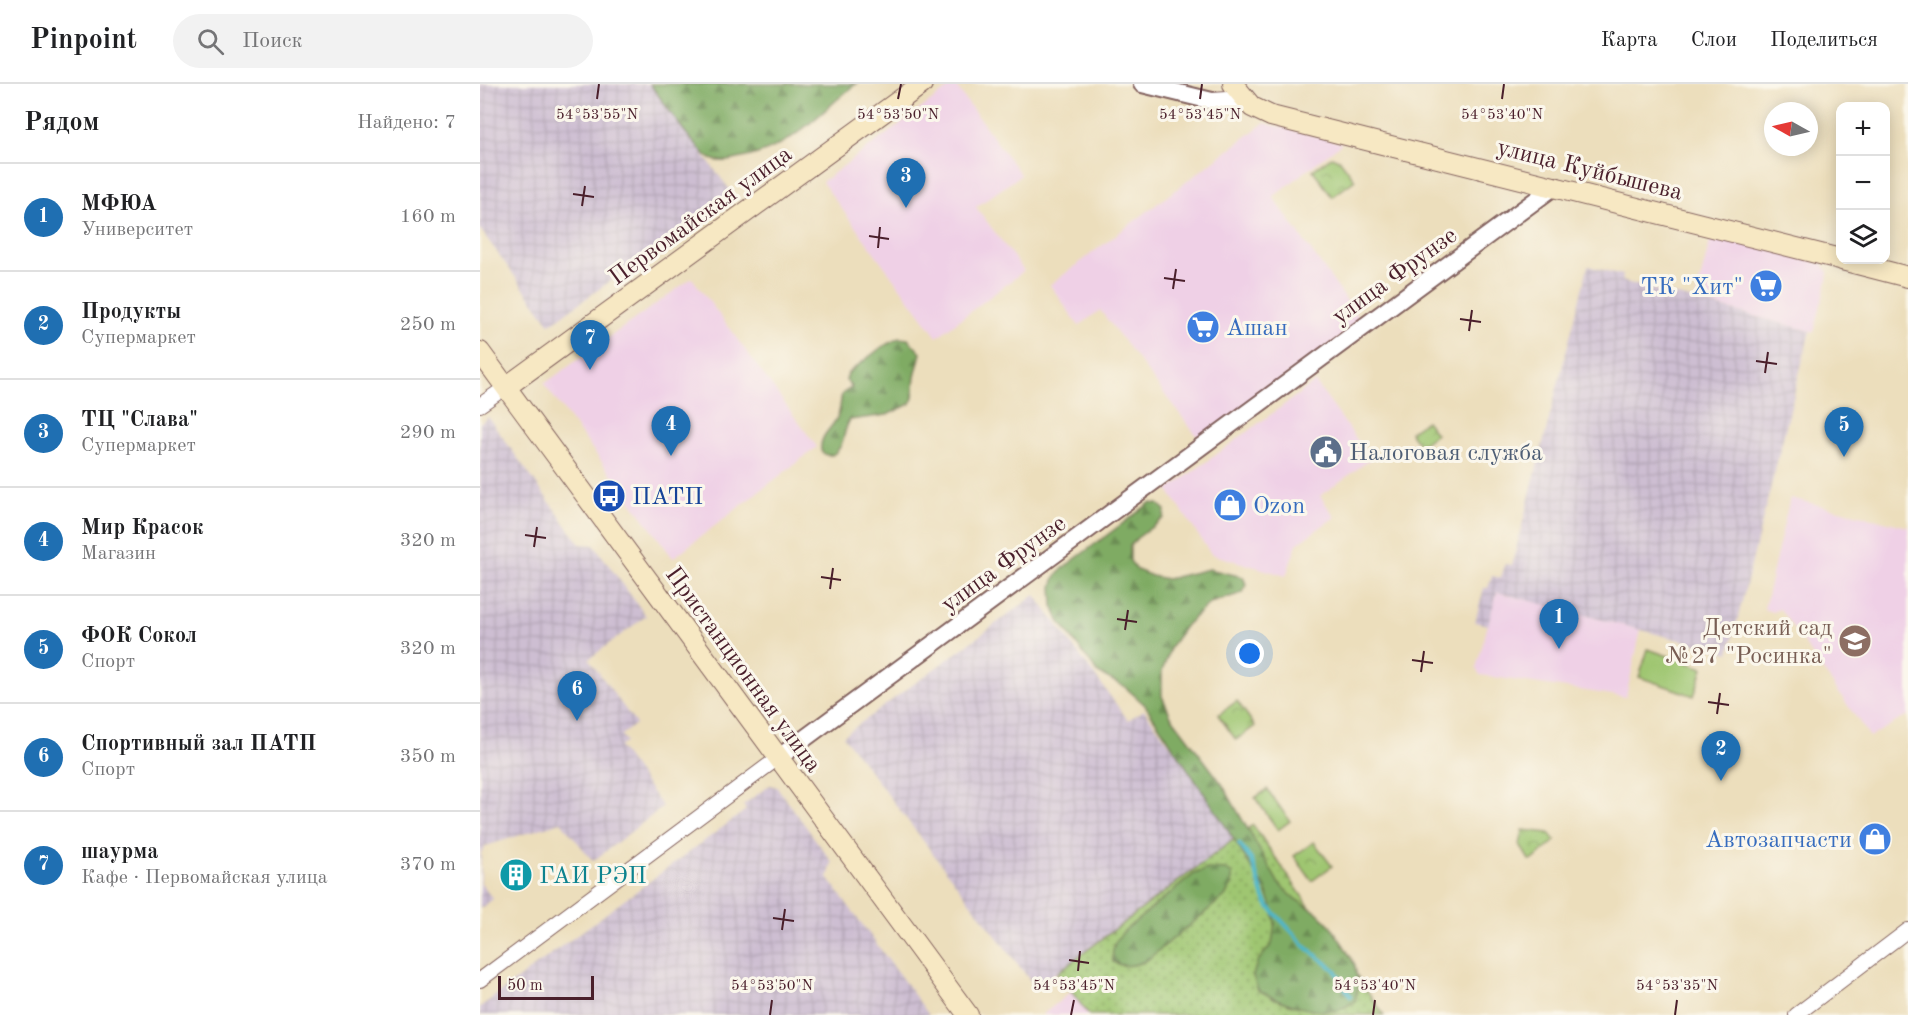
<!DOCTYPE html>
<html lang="ru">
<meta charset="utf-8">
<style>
body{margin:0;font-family:"Old Standard TT",serif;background:#f2f2f2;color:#202124}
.controls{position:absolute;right:18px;top:18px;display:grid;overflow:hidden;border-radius:12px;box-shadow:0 3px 15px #0003}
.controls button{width:54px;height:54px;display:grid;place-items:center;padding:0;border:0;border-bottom:2px solid #e0e0e0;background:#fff;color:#202124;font:30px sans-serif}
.compass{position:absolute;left:1284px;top:18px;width:54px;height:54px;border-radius:50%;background:#fff;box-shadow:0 3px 15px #0003;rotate:278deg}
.scale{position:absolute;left:18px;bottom:15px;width:96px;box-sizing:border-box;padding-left:6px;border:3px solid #4a1f2b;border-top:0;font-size:16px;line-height:21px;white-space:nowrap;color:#4a1f2b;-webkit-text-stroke:4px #fbf7ec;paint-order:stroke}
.you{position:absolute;left:770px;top:570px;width:21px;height:21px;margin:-15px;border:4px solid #fff;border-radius:50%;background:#1a73e8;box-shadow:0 0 0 9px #1a73e833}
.badge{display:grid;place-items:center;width:39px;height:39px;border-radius:50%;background:#1f6fb2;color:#fff;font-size:20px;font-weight:700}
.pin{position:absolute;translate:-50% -50px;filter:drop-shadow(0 2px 3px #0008)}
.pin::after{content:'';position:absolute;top:32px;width:21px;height:18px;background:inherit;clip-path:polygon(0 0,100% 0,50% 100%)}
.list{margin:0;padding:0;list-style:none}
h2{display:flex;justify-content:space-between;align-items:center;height:78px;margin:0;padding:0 24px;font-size:26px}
h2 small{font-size:20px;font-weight:400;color:#757577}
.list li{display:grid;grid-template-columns:39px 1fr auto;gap:18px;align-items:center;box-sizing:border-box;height:108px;padding:0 24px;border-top:2px solid #e0e0e0}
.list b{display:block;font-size:22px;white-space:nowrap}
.list p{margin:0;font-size:20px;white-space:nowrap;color:#757577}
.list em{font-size:20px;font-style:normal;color:#757577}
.icon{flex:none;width:33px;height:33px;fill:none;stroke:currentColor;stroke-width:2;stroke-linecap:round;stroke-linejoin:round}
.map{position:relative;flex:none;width:1428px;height:931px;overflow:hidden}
header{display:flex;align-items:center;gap:36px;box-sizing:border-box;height:84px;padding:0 30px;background:#fff;border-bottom:2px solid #e0e0e0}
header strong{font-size:28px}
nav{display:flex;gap:33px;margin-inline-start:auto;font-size:21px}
.search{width:420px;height:54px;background:#f2f2f2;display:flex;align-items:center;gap:15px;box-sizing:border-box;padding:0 21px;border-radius:33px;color:#757577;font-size:22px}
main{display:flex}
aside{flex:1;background:#fff}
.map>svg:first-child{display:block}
.built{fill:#efd0e6}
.industrial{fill:url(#industrial-grid)}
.grass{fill:url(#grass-dots);stroke:#74724e;stroke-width:1.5}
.forest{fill:url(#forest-firs);stroke:#646547;stroke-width:1.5}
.park{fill:url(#park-crowns);stroke:#74724e;stroke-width:1.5}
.garden{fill:#9fc671;stroke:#74724e;stroke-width:1.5}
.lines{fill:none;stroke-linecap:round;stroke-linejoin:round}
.stream{stroke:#4db7cb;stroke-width:4}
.minor-casing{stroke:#83625e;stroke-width:16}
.tertiary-casing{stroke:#83625e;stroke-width:20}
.secondary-casing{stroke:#83625e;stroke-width:22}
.minor{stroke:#fff;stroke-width:14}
.tertiary{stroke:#fff;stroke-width:16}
.secondary{stroke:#f7e8c3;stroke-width:20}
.ticks{fill:none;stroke:#4a1f2b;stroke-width:2}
.labels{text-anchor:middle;stroke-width:6;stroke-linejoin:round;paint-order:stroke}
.street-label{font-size:24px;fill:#4a1f2b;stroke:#fbf7ec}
.shop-label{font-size:24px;fill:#366cbe;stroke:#fbf7ec;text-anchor:end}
.service-label{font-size:24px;fill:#4e5e75;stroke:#fbf7ec;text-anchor:start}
.transit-label{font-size:24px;fill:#164399;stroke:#fbf7ec;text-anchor:start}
.education-label{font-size:24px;fill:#785e54;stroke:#fbf7ec;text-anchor:end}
.culture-label{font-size:24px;fill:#0d838f;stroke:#fbf7ec;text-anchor:start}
.ticks-label{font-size:15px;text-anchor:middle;fill:#4a1f2b;stroke:#fbf7ec;stroke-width:6;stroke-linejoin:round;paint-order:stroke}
</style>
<header>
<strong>Pinpoint</strong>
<div class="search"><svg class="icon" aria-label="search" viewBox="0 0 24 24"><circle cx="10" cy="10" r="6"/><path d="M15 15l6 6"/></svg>Поиск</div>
<nav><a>Карта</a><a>Слои</a><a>Поделиться</a></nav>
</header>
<main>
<aside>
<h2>Рядом<small>Найдено: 7</small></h2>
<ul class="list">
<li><span class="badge">1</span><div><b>МФЮА</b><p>Университет</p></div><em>160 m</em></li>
<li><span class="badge">2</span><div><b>Продукты</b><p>Супермаркет</p></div><em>250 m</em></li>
<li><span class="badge">3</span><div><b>ТЦ &quot;Слава&quot;</b><p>Супермаркет</p></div><em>290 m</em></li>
<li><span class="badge">4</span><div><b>Мир Красок</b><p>Магазин</p></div><em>320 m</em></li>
<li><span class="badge">5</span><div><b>ФОК Сокол</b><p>Спорт</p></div><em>320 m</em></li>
<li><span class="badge">6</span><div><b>Спортивный зал ПАТП</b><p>Спорт</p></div><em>350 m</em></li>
<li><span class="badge">7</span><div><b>шаурма</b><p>Кафе · Первомайская улица</p></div><em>370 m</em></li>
</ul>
</aside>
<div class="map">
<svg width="1428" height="931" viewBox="0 0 1428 931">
<defs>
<pattern id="industrial-grid" width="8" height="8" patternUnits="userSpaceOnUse" patternTransform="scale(1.5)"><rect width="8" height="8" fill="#cdbed2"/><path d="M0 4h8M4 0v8" fill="none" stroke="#b2a3b4"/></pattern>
<pattern id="grass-dots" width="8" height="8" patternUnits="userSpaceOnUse" patternTransform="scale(1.5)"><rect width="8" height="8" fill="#9fc671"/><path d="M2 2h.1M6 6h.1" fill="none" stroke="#84a05d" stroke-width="1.8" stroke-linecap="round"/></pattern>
<pattern id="forest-firs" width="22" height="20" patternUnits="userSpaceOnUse" patternTransform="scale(1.5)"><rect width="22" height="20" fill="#7fab63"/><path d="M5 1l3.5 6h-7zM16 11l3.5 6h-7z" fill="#6a8b52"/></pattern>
<pattern id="park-crowns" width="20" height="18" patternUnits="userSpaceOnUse" patternTransform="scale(1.5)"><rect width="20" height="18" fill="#9fc671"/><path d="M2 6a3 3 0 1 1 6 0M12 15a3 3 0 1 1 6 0" fill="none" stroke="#84a05d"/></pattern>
</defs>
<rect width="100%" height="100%" fill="#fbf7ec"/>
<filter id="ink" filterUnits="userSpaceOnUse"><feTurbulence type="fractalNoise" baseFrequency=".0167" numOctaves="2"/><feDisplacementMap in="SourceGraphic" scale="12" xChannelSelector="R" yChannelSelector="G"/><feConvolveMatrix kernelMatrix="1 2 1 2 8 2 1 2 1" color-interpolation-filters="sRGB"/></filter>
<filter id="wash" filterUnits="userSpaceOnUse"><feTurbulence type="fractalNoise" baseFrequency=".008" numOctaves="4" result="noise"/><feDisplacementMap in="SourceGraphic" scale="24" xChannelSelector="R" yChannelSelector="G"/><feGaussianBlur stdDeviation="1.35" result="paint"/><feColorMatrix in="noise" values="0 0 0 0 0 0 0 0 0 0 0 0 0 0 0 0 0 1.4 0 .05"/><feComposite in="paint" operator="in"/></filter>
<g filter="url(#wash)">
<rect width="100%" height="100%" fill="#ecdebc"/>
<path class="built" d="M474 0 541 91 496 123 544 187 457 253 342 98Z
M784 39 862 59 793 113 882 238 719 355 620 226 599 242 570 201Z
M1232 150 1343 180 1348 188 1347 196 1334 248 1215 216Z
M212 194 337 363 193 474 64 300Z
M835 298 891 375 840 412 855 433 817 460 806 492 731 470 688 406Z
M1310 414 1428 443V631L1390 653 1300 525 1292 528 1284 525Z
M1017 508 1161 546 1146 613 1000 591 996 584Z
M591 908 609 931H562Z"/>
<path class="industrial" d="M0 0H170L253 110 70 240 0 145Z
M1108 182 1143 191 1142 197 1330 247 1249 569 1017 508 1008 541 995 538 1004 504H1008L1012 492 1021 494 1025 480 1032 481Z
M8 333 100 460 114 461 166 532 109 575 156 640 141 651 146 658 139 663 183 723 113 777 81 738 6 762 1 769V800L13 815 0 825V339Z
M555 511 648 636 664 626 758 752 556 904 363 652Z
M290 701 297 703 352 778 348 794 449 931H0V923L266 726 263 721Z"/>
<path class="grass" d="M773 741 904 931H609L577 889Z"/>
<path class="forest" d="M170 0H376C336 31 311 66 258 75 249 77 239 79 231 75 215 66 183 17 170 0Z
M419 254 428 255 441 269 435 293 433 314 430 320 407 331 370 336C362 347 366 363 352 371H346L341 367C339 350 353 345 358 331 361 324 360 317 362 310L372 303 366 296 368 289 402 263Z
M670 419 678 420 685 426 684 434 657 454 650 462V477L657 486 672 492 687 495 729 485 763 493 766 500 763 509 730 519 706 541 691 562 682 588V612L691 632 742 700 799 800 815 815 837 828 850 841 864 862 875 881 878 903 875 917C870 920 864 924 858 926 833 931 800 918 778 906L773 892 777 878 792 860 795 839 791 819 785 805 739 732 665 621 645 603 618 589 579 537 573 522 572 503 575 493 583 484Z
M728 785 746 786 752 790V801L745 812 667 876C655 882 645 884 633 878 631 864 635 856 645 846L714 790Z"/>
<path class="park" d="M851 73 860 76 875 96 852 113 833 86Z
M946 337 956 350 940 362 930 348Z
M757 617 775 642 756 656 738 631Z
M787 705 810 737 798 746 775 714Z
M1043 746 1069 749 1075 757 1053 776H1049L1040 761Z
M834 758 852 782 832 797 814 772Z"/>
<path class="garden" d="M1168 565 1223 584 1214 612 1159 593Z"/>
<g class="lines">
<path class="stream" d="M759 760 772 777 784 814 789 823 826 863 855 886 870 912"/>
</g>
</g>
<g filter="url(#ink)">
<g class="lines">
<g class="minor-casing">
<path id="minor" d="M0 321 26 303
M0 896 298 674
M1316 931 1428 846"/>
</g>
<g class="tertiary-casing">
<path id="tertiary" d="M662 0 732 17 764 15
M298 674 1075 102"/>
</g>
<g class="secondary-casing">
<path id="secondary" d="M753 0 772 23 791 32 1360 175
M1362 176 1428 193
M0 268 488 931
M26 303 442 0"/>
</g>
<use href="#minor" class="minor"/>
<use href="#tertiary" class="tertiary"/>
<use href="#secondary" class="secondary"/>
</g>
</g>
<path class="ticks" d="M117 15 119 0M418 15 421 0M720 15 722 0M1022 15 1024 0M93 110 114 113M102 122 105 102M389 152 409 155M398 164 400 143M684 194 705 197M693 205 696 185M980 235 1001 238M989 247 992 226M1276 277 1297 280M1285 289 1288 268M45 451 66 454M54 463 57 443M341 493 361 496M350 505 353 484M637 535 657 538M645 546 648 526M932 576 953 579M941 588 944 567M1228 618 1249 621M1237 630 1240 609M293 834 314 837M302 846 305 825M589 876 609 879M598 887 600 867M290 931 292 916M591 931 594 916M893 931 895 916M1195 931 1197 916"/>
<defs>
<g id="supermarket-disc" transform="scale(1.725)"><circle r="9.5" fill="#3f7fe0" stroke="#fbf7ec"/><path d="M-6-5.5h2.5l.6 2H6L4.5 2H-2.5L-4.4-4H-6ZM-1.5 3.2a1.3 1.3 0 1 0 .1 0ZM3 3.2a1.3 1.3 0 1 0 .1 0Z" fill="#fff"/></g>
<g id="civic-disc" transform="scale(1.725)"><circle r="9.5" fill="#5c6f8a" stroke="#fbf7ec"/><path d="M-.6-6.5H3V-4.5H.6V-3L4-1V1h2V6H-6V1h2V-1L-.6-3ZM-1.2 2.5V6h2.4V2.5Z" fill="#fff"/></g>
<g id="bus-disc" transform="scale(1.725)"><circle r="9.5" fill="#1a4fb4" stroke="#fbf7ec"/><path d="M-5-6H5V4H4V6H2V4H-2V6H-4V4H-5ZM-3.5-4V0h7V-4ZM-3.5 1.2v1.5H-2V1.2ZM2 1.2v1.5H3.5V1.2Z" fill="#fff"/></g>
<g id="shop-disc" transform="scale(1.725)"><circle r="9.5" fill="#3f7fe0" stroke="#fbf7ec"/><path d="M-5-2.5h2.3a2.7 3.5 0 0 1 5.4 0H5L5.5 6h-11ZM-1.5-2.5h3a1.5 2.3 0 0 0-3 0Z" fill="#fff"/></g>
<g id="school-disc" transform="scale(1.725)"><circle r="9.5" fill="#8d6e63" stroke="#fbf7ec"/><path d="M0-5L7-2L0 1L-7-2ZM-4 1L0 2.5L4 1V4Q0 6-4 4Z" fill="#fff"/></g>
<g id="building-disc" transform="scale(1.725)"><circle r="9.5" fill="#0f9aa8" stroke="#fbf7ec"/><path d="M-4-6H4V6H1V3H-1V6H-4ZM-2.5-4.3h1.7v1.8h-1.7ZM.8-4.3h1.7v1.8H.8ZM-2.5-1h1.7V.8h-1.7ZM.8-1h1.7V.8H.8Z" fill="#fff"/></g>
</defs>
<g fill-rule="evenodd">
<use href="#supermarket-disc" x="1286" y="202"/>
<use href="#supermarket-disc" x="723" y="243"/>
<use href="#civic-disc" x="846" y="368"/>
<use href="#bus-disc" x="129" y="412"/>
<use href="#shop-disc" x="750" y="421"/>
<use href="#school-disc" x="1375" y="557"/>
<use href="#shop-disc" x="1395" y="755"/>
<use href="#building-disc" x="36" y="791"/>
</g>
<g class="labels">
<g class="street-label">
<text transform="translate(1110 85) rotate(14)" y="8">улица Куйбышева</text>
<text transform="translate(220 131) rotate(-36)" y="8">Первомайская улица</text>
<text transform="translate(914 191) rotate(-36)" y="8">улица Фрунзе</text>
<text transform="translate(523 479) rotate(-36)" y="8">улица Фрунзе</text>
<text transform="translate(264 585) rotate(54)" y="8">Пристанционная улица</text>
</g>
<g class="shop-label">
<text x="1263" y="210">ТК "Хит"</text>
<text x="746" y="251" text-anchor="start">Ашан</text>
<text x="773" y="429" text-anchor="start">Ozon</text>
<text x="1372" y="763">Автозапчасти</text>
</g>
<g class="service-label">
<text x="869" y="376">Налоговая служба</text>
</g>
<g class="transit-label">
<text x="152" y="420">ПАТП</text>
</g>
<g class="education-label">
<text x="1352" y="551">Детский сад<tspan x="1352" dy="28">№27 "Росинка"</tspan></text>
</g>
<g class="culture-label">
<text x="59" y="799">ГАИ РЭП</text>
</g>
</g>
<g class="ticks-label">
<text x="117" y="35">54°53'55"N</text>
<text x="418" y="35">54°53'50"N</text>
<text x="720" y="35">54°53'45"N</text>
<text x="1022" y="35">54°53'40"N</text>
<text x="292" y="906">54°53'50"N</text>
<text x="594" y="906">54°53'45"N</text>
<text x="895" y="906">54°53'40"N</text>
<text x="1197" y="906">54°53'35"N</text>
</g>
</svg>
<div class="controls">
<button>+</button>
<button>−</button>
<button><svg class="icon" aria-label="layers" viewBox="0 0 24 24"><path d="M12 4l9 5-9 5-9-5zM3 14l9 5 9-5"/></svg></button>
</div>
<svg class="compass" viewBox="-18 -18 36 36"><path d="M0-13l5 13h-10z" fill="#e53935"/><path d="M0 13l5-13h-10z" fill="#757577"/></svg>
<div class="scale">50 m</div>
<div class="you"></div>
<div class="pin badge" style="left:1079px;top:565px">1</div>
<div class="pin badge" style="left:1241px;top:697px">2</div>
<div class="pin badge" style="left:426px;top:124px">3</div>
<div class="pin badge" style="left:191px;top:372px">4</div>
<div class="pin badge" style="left:1364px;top:373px">5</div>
<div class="pin badge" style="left:97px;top:637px">6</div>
<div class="pin badge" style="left:110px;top:286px">7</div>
</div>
</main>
